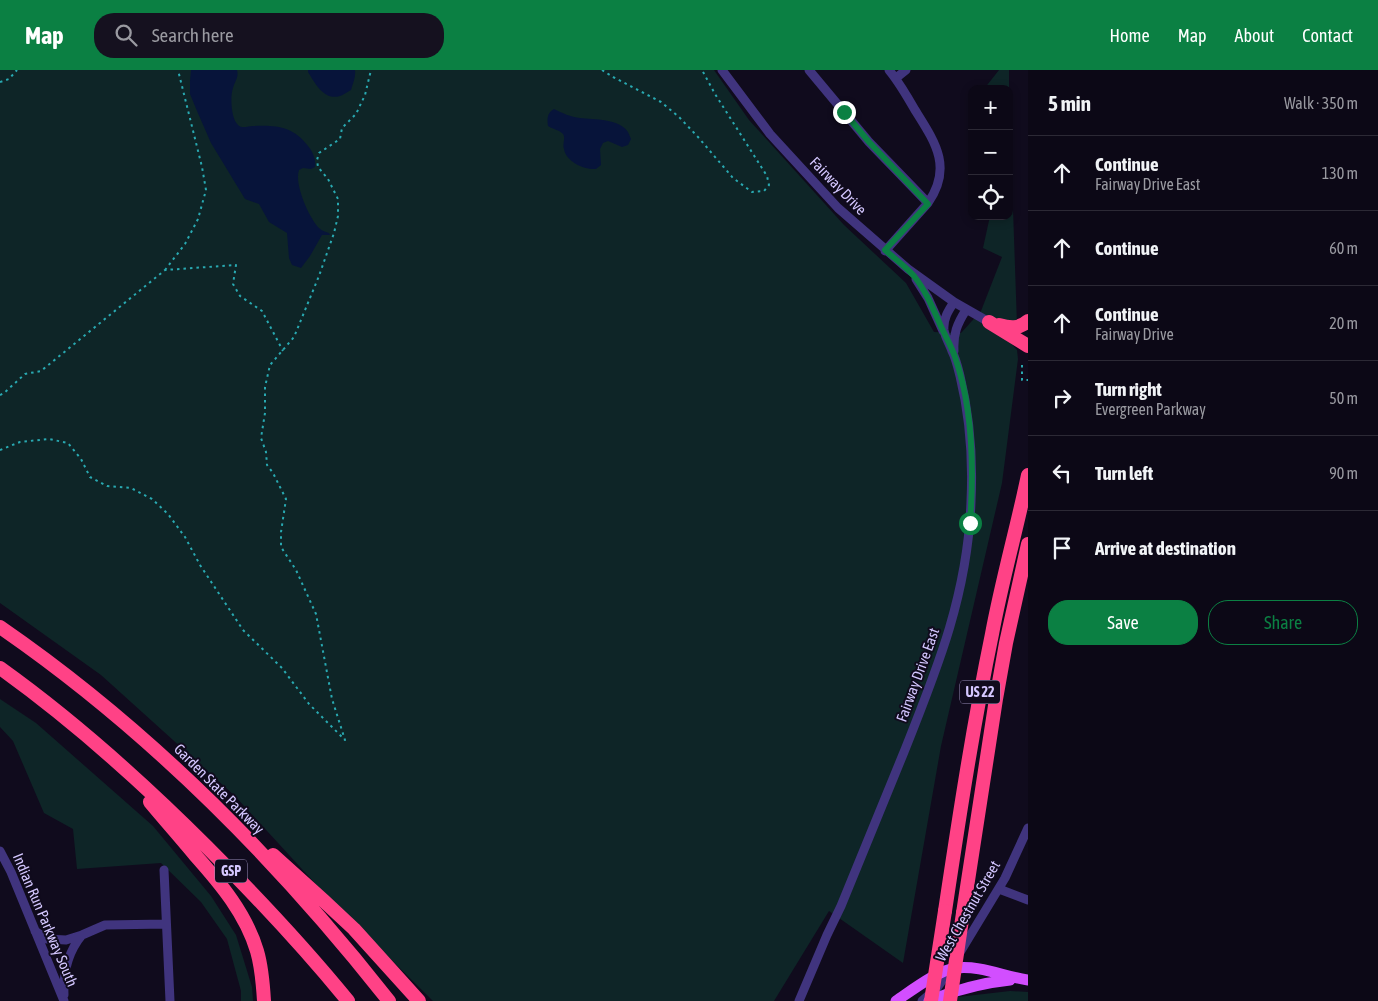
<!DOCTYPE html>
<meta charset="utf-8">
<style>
body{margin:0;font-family:"Asap Condensed",sans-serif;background:#15111f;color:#f1f3f6}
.controls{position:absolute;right:15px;top:15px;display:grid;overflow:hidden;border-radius:10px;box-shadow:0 2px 8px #0003}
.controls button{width:45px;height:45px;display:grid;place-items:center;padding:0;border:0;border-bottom:1px solid #2c2935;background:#0c0816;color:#f1f3f6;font:25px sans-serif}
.stop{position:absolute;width:15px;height:15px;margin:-11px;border:4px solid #0b8043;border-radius:50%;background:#fff}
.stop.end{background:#0b8043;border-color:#fff;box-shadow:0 1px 5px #0008}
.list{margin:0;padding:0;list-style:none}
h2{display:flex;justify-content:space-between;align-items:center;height:65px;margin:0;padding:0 20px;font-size:21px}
h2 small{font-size:16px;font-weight:400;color:#9a9aa1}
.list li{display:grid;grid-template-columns:32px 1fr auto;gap:15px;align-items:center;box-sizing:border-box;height:75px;padding:0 20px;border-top:1px solid #2c2935}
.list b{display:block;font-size:19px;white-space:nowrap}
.list p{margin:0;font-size:16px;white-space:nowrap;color:#9a9aa1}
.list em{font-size:16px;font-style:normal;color:#9a9aa1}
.actions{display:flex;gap:10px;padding:15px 20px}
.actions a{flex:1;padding:11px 0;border:1px solid #0b8043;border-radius:20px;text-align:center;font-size:18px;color:#0b8043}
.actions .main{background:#0b8043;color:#fff}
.icon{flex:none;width:28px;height:28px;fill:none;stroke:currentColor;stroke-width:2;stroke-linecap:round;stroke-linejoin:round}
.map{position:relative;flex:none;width:1028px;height:931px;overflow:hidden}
header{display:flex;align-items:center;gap:30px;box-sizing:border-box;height:70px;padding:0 25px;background:#0b8043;color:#fff}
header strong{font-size:24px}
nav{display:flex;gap:28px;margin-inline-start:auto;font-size:18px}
.search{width:350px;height:45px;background:#15111f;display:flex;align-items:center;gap:12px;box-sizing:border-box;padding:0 18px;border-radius:20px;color:#9a9aa1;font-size:19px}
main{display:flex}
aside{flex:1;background:#0c0816}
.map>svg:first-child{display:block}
.green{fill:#0e2527}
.water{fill:#07143a}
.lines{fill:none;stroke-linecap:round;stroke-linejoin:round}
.path{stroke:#29a9b1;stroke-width:2;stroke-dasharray:2.5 4;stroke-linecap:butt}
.minor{stroke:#40347e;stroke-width:9}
.major{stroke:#d24eff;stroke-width:11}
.highway{stroke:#ff4286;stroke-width:14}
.highway-bridge{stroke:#ff4286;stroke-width:14}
.route{stroke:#0b8043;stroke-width:6}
.labels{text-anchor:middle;stroke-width:4;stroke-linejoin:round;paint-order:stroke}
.shield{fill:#100b1d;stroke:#998fbb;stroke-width:1}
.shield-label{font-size:14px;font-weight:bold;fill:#d4c7ff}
.street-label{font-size:15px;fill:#d4c7ff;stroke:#100b1d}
</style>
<header>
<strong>Map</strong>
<div class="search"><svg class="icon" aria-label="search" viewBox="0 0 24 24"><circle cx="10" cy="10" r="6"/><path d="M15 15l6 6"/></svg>Search here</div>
<nav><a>Home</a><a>Map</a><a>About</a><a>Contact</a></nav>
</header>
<main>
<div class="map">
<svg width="1028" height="931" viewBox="0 0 1028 931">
<rect width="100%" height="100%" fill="#100b1d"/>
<path class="green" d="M0 0H714L749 50 844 155 906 213 934 262 961 263 981 241 1002 187 983 178 990 146H1009V22L1017 255 1007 269 1017 280 1018 289 1002 413 941 676 903 893 829 841 774 931H433L323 822 235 726 101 605 0 533Z
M999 0H1009V19H984Z
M0 629 36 653 153 756 211 826 236 865 252 917 253 931H241V921L227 869 201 832 161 793 77 799 73 759 44 743 13 671 0 657Z
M1010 921 1028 922V931H957L958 927Z"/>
<path class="water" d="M191 0H237C239 7 235 11 233 18 230 26 231 49 238 55 242 59 248 56 253 56 276 55 293 56 308 76 313 82 316 89 315 97L311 99 303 98 299 100C294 114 309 148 319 158 322 161 326 162 329 163L330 165H322L310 186 301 198 292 195 289 188 287 163 269 152 259 134 245 129 211 73 197 41 190 24V11Z
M308 0H355C356 7 353 13 351 20 347 22 343 25 340 26 324 31 315 13 308 2Z
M554 39C562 43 571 47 580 48 594 50 619 48 628 62 629 64 630 67 631 69L628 75 622 77 608 71 603 73 600 79 601 95 596 99C585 100 566 92 564 79 562 74 566 68 563 64 560 60 552 59 548 56 547 49 547 43 554 39Z"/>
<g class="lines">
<path class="path" d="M602 0 613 7 661 32 679 47 698 67 733 108 752 122 764 121 769 115 767 106 715 24 702 0
M0 12 9 9 17 0
M165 200 185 174 198 149 206 120 202 97 178 0
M1022 295V310H1028
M0 325 4 323 25 304 41 301 165 200 236 195 233 214 240 226 262 241 283 281
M0 380 20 372 49 369 68 373 81 389 90 407 107 416 131 418 152 429 168 444 185 467 200 495 243 560 282 598 309 634 345 670 332 629 316 544 296 500 281 477V462L286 429 273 403 267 395 266 382 261 368 265 343V317L270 295 294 267 319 206 334 163 338 146V129L328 109 318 97 317 90 319 83 340 69 342 58 356 44 365 25 371 0"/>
<path class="minor" d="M722 0 770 64 838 138 908 199 954 232 989 252
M809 0 869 72 928 133
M896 8 906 0
M885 181 928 133C953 97 935 72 915 40 907 26 899 12 889 0
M916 209 928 228 943 261
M954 281C953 264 957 254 966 240
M0 781 11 802 64 931
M164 800 170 931
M999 819 1028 830
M35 861 47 869 66 870 82 865 105 855 166 854
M959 884 1005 808 1028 758
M64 925C63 904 68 882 82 865
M799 931 827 865 841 836C862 785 883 733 904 682 938 597 968 523 971 431 973 389 970 347 960 306 958 298 956 289 952 281 950 274 945 268 944 260 943 249 948 241 954 232
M922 931 937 918 951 898"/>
<path class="major" d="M896 931C911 921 938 900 956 898 980 895 1005 907 1028 910
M929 931C955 920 982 913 1010 910"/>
<path class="highway" d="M989 252 1028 276
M999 255C1010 258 1019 259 1028 251
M0 557C148 659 277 789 389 931
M0 598C74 651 142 712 207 777 256 826 304 877 348 931
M150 732C165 750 180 767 195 785 221 814 246 844 257 881 262 898 263 914 264 931
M273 785 324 831 354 859 419 931
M945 841C959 748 973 656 992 564 1002 510 1017 458 1028 405
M963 843 996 629 1006 573 1028 474"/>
<path class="highway-bridge" d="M931 931 945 841
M950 931 963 843"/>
</g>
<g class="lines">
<path class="route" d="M844 42 869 72 928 134 885 180C895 189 905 196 914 206 925 220 932 236 939 252 944 264 951 275 955 287 973 338 974 400 970 453"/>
</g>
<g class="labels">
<g class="shield">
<rect x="960" y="610.5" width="40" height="23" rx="4"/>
<rect x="215" y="789.5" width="32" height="23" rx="4"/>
</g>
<g class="shield-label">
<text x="980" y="627">US 22</text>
<text x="231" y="806">GSP</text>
</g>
<g class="street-label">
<text transform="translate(838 116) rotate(46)" y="5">Fairway Drive</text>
<text transform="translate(918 605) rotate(-70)" y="5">Fairway Drive East</text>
<text transform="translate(219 719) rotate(45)" y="5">Garden State Parkway</text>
<text transform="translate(968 841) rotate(-60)" y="5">West Chestnut Street</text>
<text transform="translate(45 850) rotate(67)" y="5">Indian Run Parkway South</text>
</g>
</g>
</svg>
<div class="controls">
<button>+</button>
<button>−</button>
<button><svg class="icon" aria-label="locate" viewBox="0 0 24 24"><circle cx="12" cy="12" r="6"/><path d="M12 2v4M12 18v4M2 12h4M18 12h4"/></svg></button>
</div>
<div class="stop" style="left:970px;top:453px"></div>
<div class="stop end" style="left:844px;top:42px"></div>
</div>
<aside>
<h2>5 min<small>Walk · 350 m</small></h2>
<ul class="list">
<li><svg class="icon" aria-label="ahead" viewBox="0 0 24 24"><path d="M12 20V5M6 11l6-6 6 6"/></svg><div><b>Continue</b><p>Fairway Drive East</p></div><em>130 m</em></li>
<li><svg class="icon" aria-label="ahead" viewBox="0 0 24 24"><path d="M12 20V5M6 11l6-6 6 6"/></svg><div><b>Continue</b></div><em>60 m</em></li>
<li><svg class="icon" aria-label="ahead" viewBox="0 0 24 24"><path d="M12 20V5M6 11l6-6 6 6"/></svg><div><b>Continue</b><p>Fairway Drive</p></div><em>20 m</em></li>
<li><svg class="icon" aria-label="right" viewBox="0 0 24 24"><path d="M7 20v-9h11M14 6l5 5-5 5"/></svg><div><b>Turn right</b><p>Evergreen Parkway</p></div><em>50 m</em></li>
<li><svg class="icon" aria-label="left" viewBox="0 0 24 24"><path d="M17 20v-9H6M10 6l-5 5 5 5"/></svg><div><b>Turn left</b></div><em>90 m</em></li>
<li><svg class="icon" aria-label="arrive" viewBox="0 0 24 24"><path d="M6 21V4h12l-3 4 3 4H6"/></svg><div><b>Arrive at destination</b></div></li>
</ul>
<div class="actions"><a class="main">Save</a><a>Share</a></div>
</aside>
</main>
